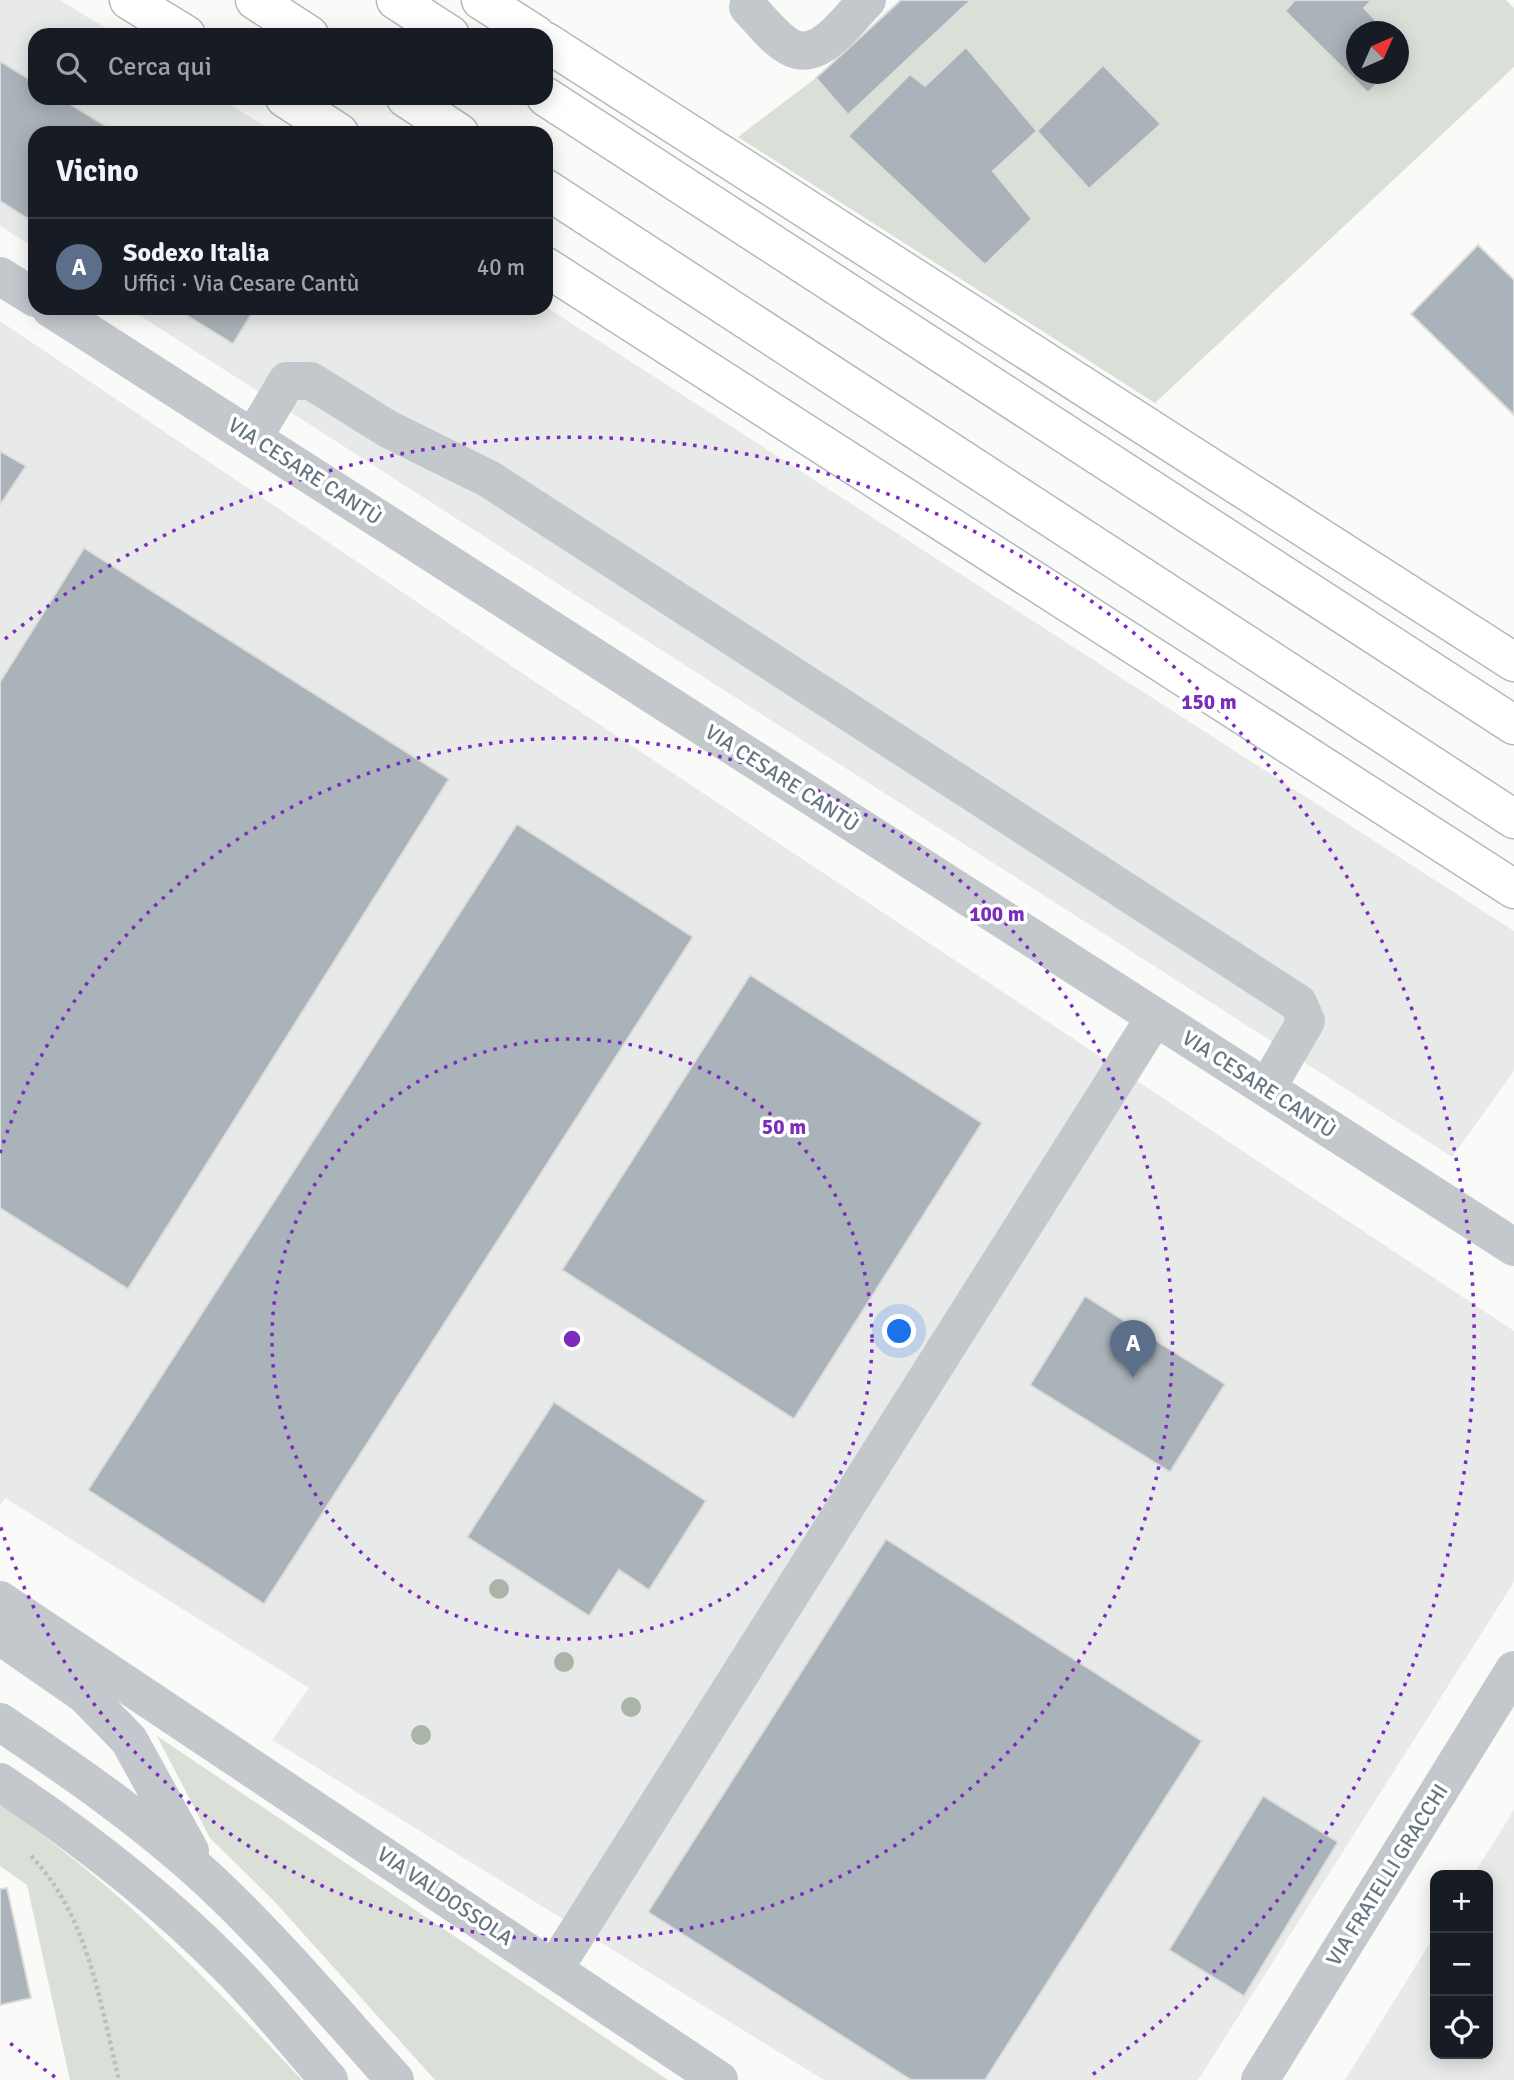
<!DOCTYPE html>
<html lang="it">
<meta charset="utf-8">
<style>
body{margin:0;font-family:Signika,sans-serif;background:#242831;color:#f1f3f6}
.controls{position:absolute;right:21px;bottom:21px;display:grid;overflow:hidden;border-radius:14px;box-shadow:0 4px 18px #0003}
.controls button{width:63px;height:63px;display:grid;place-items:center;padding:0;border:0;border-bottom:2px solid #363941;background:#171b24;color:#f1f3f6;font:35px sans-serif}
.compass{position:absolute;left:1346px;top:21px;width:63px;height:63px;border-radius:50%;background:#171b24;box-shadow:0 4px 18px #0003;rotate:45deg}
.you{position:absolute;left:900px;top:1332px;width:24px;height:24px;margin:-18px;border:5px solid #fff;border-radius:50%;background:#1a73e8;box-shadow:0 0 0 10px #1a73e833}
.badge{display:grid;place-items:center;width:46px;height:46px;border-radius:50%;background:#0f766e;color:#fff;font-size:23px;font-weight:700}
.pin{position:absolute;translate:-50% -58px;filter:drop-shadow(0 2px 4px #0008)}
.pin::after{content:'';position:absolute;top:37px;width:24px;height:21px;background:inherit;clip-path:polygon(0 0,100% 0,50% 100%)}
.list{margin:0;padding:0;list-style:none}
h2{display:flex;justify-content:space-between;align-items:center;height:91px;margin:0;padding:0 28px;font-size:30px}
h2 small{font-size:23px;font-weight:400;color:#9ea1a6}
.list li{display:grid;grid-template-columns:46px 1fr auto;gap:21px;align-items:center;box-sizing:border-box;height:98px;padding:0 28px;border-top:2px solid #363941}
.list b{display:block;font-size:26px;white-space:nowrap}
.list p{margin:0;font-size:23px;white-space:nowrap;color:#9ea1a6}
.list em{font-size:23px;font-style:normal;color:#9ea1a6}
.icon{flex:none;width:38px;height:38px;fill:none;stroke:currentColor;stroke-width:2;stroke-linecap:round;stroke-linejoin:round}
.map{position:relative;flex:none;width:1514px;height:2080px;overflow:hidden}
.search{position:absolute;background:#171b24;box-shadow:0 4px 18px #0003;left:28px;top:28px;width:525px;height:77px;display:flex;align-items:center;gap:18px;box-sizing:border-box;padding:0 24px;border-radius:21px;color:#9ea1a6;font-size:26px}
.panel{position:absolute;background:#171b24;box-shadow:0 4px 18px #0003;left:28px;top:126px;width:525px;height:189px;border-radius:21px}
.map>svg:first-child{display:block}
.built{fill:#e8e9e9}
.green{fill:#dadfd7}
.building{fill:#aab3b9;stroke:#dcdcda;stroke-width:2}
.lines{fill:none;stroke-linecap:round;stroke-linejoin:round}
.highway-casing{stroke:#b4b9bd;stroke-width:41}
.path{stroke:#bbbfc2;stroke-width:4.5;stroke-dasharray:3.5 3.5;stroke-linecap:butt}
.minor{stroke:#c3c8cc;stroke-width:38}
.highway{stroke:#fff;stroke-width:38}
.tree{fill:#aab4a7}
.ring{fill:none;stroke:#7b2cbf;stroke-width:3.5;stroke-dasharray:3.5 7}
.labels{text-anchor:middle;stroke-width:7;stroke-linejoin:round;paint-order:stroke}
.street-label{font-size:21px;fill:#657683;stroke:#fff}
.centre{fill:#7b2cbf;stroke:#fff;stroke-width:3.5}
.ring-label{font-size:21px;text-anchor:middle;font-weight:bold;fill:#7b2cbf;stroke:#fff;stroke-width:7;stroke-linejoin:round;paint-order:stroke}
</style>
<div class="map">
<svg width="1514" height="2080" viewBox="0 0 1514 2080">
<rect width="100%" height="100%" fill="#fafaf8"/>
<path class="built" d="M0 0H60L117 35H35V98H220L276 133H35V248L0 226Z
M546 307 1514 931V1071L1452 1157 128 308Z
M0 321 543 687 1514 1331V1582L1198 2080H824L272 1740 309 1688 5 1498 0 1506Z
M1514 1810V2080H1345L1435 1935V2054H1488V1875H1473Z"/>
<path class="green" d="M971 0H1295L1285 11 1368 93 1387 74H1398L1399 62 1407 53 1399 44 1398 32 1387 31 1364 8 1372 0H1506L1514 8V67L1155 403 738 137 816 78 848 115Z
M157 1736 668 2080H435L274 1901 210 1838Z
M0 1805C114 1881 209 1981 302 2080H70L27 1885 0 1866Z"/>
<path class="building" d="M901 0H971L848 115 816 78Z
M1295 0H1372L1364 8 1387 32H1356V74H1387L1368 93 1285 11Z
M1398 44 1407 53 1398 62Z
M966 47 1037 131 993 171 1032 219 985 265 848 136 910 74 925 86Z
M0 61 35 83V98H60L117 133H35V223L0 201Z
M1103 65 1161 124 1089 189 1037 131Z
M1478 245 1514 280V415L1411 314Z
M175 308H255L233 344Z
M0 451 26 466 0 505Z
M84 548 449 779 128 1289 0 1208V682Z
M517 824 693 937 264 1604 88 1490Z
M750 975 982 1123 794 1419 562 1270Z
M1085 1296 1225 1384 1170 1472 1030 1385Z
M554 1402 706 1501 649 1590 619 1570 589 1616 467 1537Z
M886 1539 1202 1741 985 2080H911L648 1912Z
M1263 1796 1338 1842 1244 1996 1169 1950Z
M7 1888 31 1998 0 2005V1889Z"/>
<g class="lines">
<g class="highway-casing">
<path id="highway" d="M129 0 186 35
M255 0 309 35
M396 0 450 35
M481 0 536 35
M546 42 1514 662
M546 97 1514 725
M285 98 339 133
M406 98 459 133
M546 189 1514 819
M546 267 1514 889"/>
</g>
<path class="path" d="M31 1856C88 1915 100 2003 119 2080"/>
<path class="minor" d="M748 7C760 19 773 37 788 46 819 65 848 19 867 0
M0 276 35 298
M50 308 1514 1247
M253 438 287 381H311L388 429 489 479 1298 1003 1306 1021 1267 1088
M0 1600 719 2080
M0 1636 84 1694 129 1740 190 1851
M0 1722C73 1771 144 1820 209 1880 275 1942 334 2012 395 2080
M0 1782C81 1836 161 1898 229 1967 265 2003 296 2043 329 2080
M554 1969 1155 1017
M1260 2080 1514 1670"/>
<use href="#highway" class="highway"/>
</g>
<g class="tree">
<circle cx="499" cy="1589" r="10"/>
<circle cx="564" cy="1662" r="10"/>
<circle cx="631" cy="1707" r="10"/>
<circle cx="421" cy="1735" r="10"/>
</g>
<g class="ring">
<circle cx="572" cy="1339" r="300"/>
<path d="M0 1153A601 601 0 1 1 0 1525"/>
<path d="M55 2077A901 901 0 0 1 5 2039M5 639A901 901 0 1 1 1089 2077"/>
</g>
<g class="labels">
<g class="street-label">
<text transform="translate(305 471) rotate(33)" y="7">VIA CESARE CANTÙ</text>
<text transform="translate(782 778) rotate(33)" y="7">VIA CESARE CANTÙ</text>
<text transform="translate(1259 1084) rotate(33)" y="7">VIA CESARE CANTÙ</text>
<text transform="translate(1387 1875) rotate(-58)" y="7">VIA FRATELLI GRACCHI</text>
<text transform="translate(445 1896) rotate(34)" y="7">VIA VALDOSSOLA</text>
</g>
</g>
<circle cx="572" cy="1339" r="10" class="centre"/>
<g class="ring-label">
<text x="1209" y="709">150 m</text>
<text x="997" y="921">100 m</text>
<text x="784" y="1134">50 m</text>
</g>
</svg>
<div class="controls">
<button>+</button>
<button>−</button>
<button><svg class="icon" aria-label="locate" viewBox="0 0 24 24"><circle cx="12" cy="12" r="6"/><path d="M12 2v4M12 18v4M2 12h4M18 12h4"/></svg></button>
</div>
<svg class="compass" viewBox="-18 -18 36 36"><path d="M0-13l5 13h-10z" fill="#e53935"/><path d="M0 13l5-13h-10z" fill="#9ea1a6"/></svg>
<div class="you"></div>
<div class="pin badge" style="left:1133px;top:1378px;background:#5c6f8a">A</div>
<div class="search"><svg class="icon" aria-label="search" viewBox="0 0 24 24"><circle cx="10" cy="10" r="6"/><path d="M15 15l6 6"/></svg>Cerca qui</div>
<section class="panel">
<h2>Vicino<small></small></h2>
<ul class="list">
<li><span class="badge" style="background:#5c6f8a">A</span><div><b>Sodexo Italia</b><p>Uffici · Via Cesare Cantù</p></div><em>40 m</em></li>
</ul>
</section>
</div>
